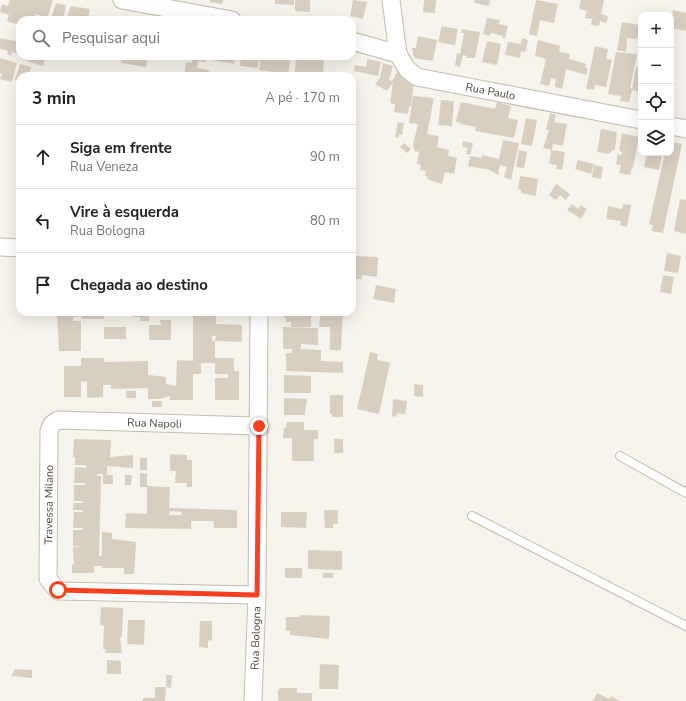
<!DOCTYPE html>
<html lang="pt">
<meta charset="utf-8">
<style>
body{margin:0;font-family:"Nunito Sans",sans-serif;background:#f2f2f2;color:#222}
.controls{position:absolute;right:12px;top:12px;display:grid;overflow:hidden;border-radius:8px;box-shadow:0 4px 16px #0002}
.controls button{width:36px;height:36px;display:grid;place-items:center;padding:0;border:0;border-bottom:1px solid #e0e0e0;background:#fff;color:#222;font:20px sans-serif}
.stop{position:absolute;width:12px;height:12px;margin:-9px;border:3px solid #fc3f1d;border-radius:50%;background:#fff}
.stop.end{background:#fc3f1d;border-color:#fff;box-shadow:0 1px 4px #0008}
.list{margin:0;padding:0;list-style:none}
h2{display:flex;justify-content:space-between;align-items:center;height:52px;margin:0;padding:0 16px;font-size:17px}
h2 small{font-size:13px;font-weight:400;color:#767676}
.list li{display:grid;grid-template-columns:26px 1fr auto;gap:12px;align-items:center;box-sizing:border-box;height:64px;padding:0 16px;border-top:1px solid #e0e0e0}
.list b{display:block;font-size:15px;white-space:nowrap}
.list p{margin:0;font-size:13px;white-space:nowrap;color:#767676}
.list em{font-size:13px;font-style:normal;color:#767676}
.icon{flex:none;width:22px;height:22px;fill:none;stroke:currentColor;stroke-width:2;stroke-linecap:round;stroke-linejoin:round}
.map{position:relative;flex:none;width:686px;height:701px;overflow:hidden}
.search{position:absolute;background:#fff;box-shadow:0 4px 16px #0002;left:16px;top:16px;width:340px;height:44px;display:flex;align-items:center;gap:10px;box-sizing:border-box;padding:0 14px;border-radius:12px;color:#767676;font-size:15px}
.panel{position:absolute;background:#fff;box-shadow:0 4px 16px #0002;left:16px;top:72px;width:340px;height:244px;border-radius:12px}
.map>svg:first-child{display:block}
.building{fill:#d8cfc1;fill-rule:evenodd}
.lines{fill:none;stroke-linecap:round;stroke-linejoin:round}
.service-casing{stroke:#c2bbae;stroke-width:10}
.minor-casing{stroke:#c2bbae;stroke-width:19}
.service{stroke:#fff;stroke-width:8}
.minor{stroke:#fff;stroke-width:17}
.route{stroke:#fc3f1d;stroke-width:5}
.labels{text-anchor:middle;stroke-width:3;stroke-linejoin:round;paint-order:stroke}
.street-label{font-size:11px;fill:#4b4439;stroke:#fff}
</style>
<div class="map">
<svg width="686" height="701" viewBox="0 0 686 701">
<rect width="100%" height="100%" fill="#f6f3ec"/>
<path class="building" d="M10 0H53L47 18 33 13 36 15 34 20H20V25L7 21 9 15 0 12 2 4 8 6Z
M210 0H223L222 4 210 2Z
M275 0H294V5L275 4Z
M295 0H310V12L295 11Z
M353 0 367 2 363 19 350 16Z
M424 0H436L435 13 423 12Z
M475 0H490L489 6 474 3Z
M536 0 558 4 554 23 540 20 537 36 529 34Z
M581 0H604L601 14 608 16 606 23 600 21 599 26 591 25 592 19 585 18 587 11 579 9Z
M56 3 66 5 63 20 51 19Z
M71 6 90 9 88 20H66Z
M673 10 686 13V31L671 28Z
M487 18 500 20 499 24 508 26 505 38H502L503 36 491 33 490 36 483 34Z
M622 22 640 25 637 39 627 38 626 52 617 50Z
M442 26 458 29 455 45 438 42Z
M462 29 480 32 475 58H466L467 56 463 55 460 67 455 66 457 53 460 54 464 33H461Z
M418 36 437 40 433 61 414 58 412 48H416Z
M0 38 20 42V54L12 52 11 56 7 54 8 51 0 49Z
M522 38 528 40 525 52 521 51 520 58 505 55 508 42 521 44Z
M538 40 560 46 559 52 570 54 569 59 586 64 585 67 588 69 586 75 566 69 562 89 555 87 556 79 551 78 549 86 540 84 546 59 535 56Z
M487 41 501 44 497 65 482 62Z
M595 46 608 49 606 59 612 60 606 87 595 85 594 90 586 89Z
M616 52 637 54 630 88 632 89 636 67 641 68V92L632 90 629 102 620 101 621 96 608 94Z
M22 56H46L43 66 21 59Z
M129 56H138V60H140L141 56H148L146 67 121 63 122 57 128 58Z
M185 56H207L206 62 198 61 197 68 209 70 208 76H184L186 62 192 63V60L185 58Z
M213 56H236L234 64 212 60Z
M241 56H259L258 68 240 66Z
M261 56H291L288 74 259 70Z
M296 56H324L323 74 295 72Z
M0 58 17 63 12 82 0 79 2 74 0 73Z
M367 59 381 62 378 76 354 71 355 65 366 67Z
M383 63 393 66 389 80 392 81 400 67 414 81 411 107 409 106 408 114 394 112 395 104 390 103 393 82 387 91 375 84 380 78Z
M20 64 31 67 29 76H20V82L15 80Z
M413 96 434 98 427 134 439 136 437 147 449 150 448 156 457 158 454 174 445 172 442 184 427 179 428 177 425 176 426 171 420 170 421 165 417 164 419 152 415 151 413 145 418 124 409 123Z
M441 100 454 101 452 126 438 125Z
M461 102 495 109 497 102 511 106 508 118 518 120 514 138 475 131 476 127 460 124V122H456Z
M550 113 556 115 554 122 567 124 563 146 553 144 552 150 565 152 562 170 556 169 557 165 549 164 551 150 543 148 549 130H546Z
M526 118 537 120 532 146 521 144Z
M398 122 404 123 402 135 399 134V138L395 137Z
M601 129 617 132 615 149 608 154 597 152Z
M622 133 639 137 633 168 632 167 630 175 619 173 621 165 616 164 618 154 622 155V152L619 151Z
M503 140 519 143 511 180 504 177 507 167 500 165 498 175 490 170 468 166 470 156 482 158V155L499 159Z
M463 141 473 143 470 155 466 154 468 148 462 147Z
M671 142 682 144 663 233 652 231 653 225 649 224 665 153H671Z
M404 143 411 149 407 153 400 147Z
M519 150 527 152 524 168 516 167Z
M647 153H662L659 170 644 167Z
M578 160 594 164 591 174 575 169Z
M594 165 603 167 601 179 592 177Z
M520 176 538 179 536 196 521 193V190L518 189Z
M556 184 570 194 566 200 560 195 556 200 549 195Z
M680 199 686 200V234L674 231Z
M572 204 578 209 581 205 587 209 581 219 567 210Z
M623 204 631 205 627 227 620 225 621 221 606 219 608 206 622 209Z
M667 253 681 256 678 273 664 271Z
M356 256 378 257 377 277 362 275V279H353Z
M663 275 674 277 671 294 660 292Z
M376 285 396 289 394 303 373 299Z
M57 312H78V317H73V321H81V351H59Z
M82 312H104V319H81Z
M133 312H149V321H140V317H133Z
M284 312H311V327H291V322H286V318H284Z
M321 312H343L341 350H330V327H319Z
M193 314 216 315V324L242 325V342L215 341 216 336H212V341H215V358H234V371H239V400H215V378H228V374H215V363H201V374H193V400H170V396L159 399H148V388L111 389V385H103V397L87 398V382L81 381V397H64V366H81V358H104V362L148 361V375L166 377V384L176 386 177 360 193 361Z
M160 320H171V340H149V325H161Z
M104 327H126V339H104Z
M283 327 318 328V345L301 344V349L321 350V361L343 362V373L286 371V353H292V349H283Z
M370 352 378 354 377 360 390 363 379 414 357 409Z
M284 375 311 376V393H284Z
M414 384 423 385V397L414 396Z
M126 391H136V398H126Z
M330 395H343V417H332V414H330Z
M284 398 307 399 305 415H284Z
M393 399 407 401 405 414 397 413 396 417 392 416Z
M152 401H162V407H152Z
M287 422H304V430H318V439H314V461H292V438H283L284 428H286Z
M74 439 111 440 110 457 133 455V468L107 466V475H113V484H103V474H97V476H101L99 556H102V532L112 533V539L136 542 134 574H124V568H102V566H94V573H72V564L74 565 73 547 82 546H73V530H83V528H73L74 512H83V510H73L74 503H83V501H74V485H85V483H74L75 467 86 468V465H75V457H73Z
M334 439H343V453H334Z
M170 454 187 455V460H192V487H187V483H175L176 471H170Z
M140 458H147V470H140Z
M140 473 147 474V487H140Z
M125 475H132L131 485H125Z
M147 486 170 487 169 508 237 510V528H214V521H191V529L125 528 126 513 147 514ZM170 511 182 512 181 515H169Z
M324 510H338V524H333V528H325Z
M281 512H307L306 528 281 527Z
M308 550 342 551V570L308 569Z
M285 568H302V578H285Z
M323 573H333V578H323Z
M101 607 123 608 122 637H120L122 653H105L106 649H103L104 626 100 625Z
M300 615 330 616 329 639 290 635V631H286V617H300Z
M128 620H145L144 645 127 644Z
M200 621H212V641L208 640V648L199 647Z
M107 660 121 661V674H107Z
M320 664 339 665 338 689H319Z
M15 669 32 670V678L11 676Z
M166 675H172L171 688 166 687Z
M155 687H166L165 701H143V698H155Z
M280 688H297V693H312V701H278V690Z
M597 693 609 699 611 696 620 701H593Z"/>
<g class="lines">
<g class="service-casing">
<path id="service" d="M620 456 686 493
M472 516 686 626"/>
</g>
<g class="minor-casing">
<g id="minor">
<path d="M122 0 232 20"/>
<path d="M391 0 398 54"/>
<path id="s1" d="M352 41 398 54 407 69 417 77 641 120"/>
<path d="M671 126 686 129"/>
<path d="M0 247 20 248"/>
<path id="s2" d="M257 595 58 591 48 579 49 431 52 424 58 420 259 426"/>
<path id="s3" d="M253 701 257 595 259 312"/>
</g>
</g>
<use href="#service" class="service"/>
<use href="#minor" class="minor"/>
</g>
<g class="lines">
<path class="route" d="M58 590 257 595 259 426"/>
</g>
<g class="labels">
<g class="street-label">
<text dy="4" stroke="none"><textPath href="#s1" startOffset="153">Rua Paulo</textPath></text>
<text dy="4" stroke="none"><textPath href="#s2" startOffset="474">Rua Napoli</textPath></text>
<text dy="4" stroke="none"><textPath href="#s2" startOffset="289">Travessa Milano</textPath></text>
<text dy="4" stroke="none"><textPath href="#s3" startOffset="63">Rua Bologna</textPath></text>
</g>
</g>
</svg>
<div class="controls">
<button>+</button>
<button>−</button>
<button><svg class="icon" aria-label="locate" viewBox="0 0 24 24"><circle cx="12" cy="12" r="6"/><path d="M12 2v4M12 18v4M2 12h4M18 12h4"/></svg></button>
<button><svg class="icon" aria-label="layers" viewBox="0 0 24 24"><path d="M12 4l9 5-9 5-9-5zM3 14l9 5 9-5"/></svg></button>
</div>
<div class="stop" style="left:58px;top:590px"></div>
<div class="stop end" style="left:259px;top:426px"></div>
<div class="search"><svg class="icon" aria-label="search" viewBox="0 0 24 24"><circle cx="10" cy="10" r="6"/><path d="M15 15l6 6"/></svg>Pesquisar aqui</div>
<section class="panel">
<h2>3 min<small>A pé · 170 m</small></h2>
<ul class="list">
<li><svg class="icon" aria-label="ahead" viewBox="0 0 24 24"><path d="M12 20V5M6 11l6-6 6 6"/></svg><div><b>Siga em frente</b><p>Rua Veneza</p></div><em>90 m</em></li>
<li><svg class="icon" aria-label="left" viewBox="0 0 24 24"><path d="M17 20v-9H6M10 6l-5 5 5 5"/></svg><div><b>Vire à esquerda</b><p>Rua Bologna</p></div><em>80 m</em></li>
<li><svg class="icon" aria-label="arrive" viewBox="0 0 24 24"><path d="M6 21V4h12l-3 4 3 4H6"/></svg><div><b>Chegada ao destino</b></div></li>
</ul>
</section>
</div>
